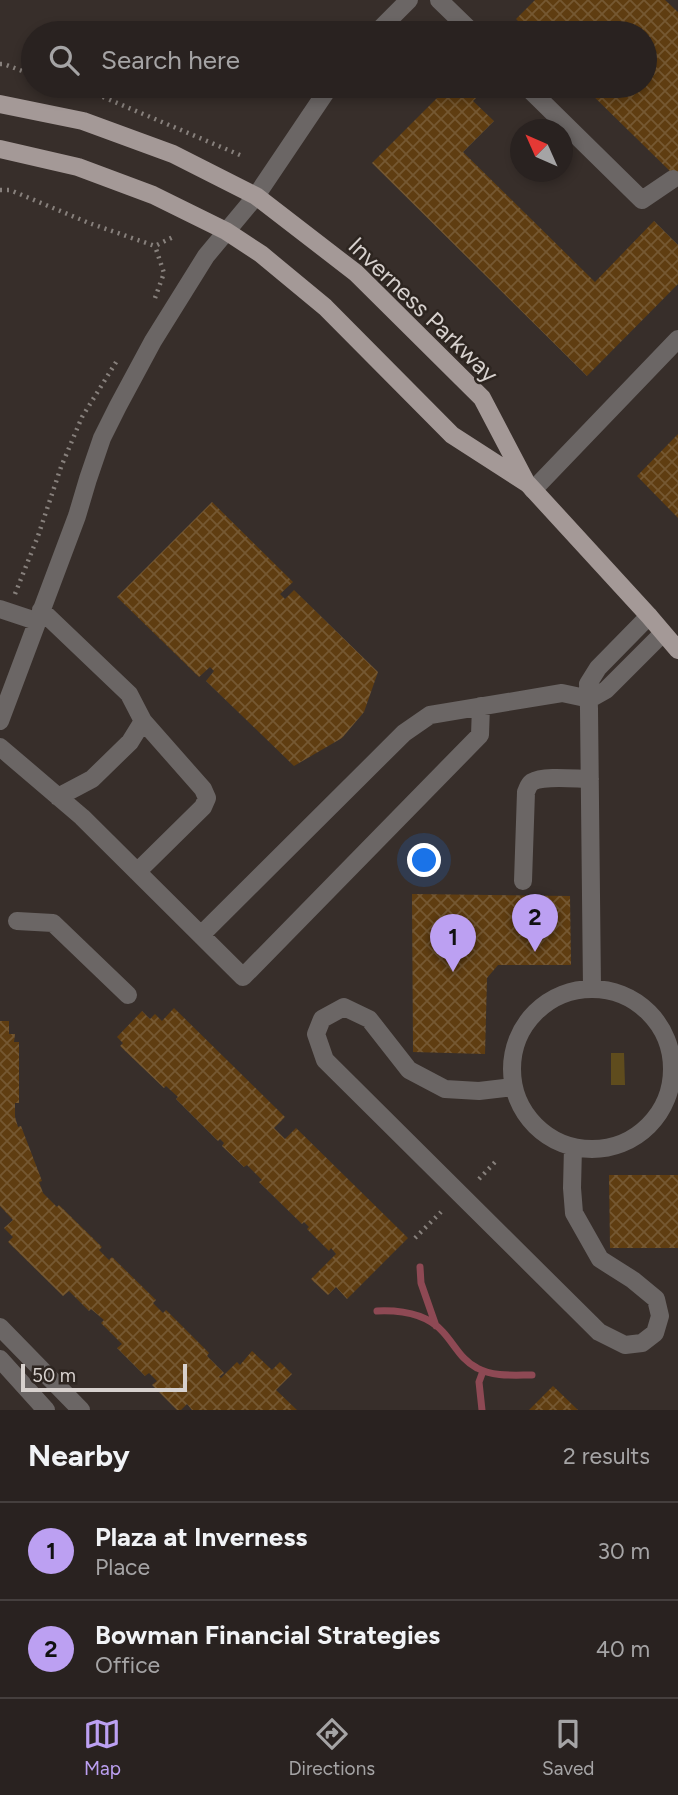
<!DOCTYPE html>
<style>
body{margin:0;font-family:Figtree,sans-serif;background:#312a29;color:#f1f3f6}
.compass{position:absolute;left:510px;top:119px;width:63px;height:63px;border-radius:50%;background:#292220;box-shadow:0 4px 10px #0003;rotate:315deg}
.scale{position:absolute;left:21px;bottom:18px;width:166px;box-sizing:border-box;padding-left:7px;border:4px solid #d7d1ce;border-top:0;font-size:19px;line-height:24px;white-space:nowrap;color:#d7d1ce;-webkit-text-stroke:5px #2d2520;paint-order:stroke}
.you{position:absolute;left:425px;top:861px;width:24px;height:24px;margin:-18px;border:5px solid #fff;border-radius:50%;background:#1a73e8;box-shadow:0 0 0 10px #1a73e833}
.badge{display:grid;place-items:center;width:46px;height:46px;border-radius:50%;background:#bca0f2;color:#111;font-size:23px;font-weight:700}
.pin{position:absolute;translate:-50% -58px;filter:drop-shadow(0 2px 4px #0008)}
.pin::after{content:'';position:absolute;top:37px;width:24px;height:21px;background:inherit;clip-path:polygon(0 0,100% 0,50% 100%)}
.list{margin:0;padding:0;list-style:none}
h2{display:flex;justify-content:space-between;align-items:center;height:91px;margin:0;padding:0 28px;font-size:30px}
h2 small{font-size:23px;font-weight:400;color:#a5a4a5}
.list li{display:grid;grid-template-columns:46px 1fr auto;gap:21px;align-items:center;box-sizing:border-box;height:98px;padding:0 28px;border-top:2px solid #453f3e}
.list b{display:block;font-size:26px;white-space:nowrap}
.list p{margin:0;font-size:23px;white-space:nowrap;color:#a5a4a5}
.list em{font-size:23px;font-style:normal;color:#a5a4a5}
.icon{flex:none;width:38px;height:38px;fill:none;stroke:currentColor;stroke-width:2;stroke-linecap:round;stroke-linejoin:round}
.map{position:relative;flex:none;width:678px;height:1410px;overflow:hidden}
.search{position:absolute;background:#292220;box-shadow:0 4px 10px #0003;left:21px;right:21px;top:21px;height:77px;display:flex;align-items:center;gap:18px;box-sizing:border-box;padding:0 24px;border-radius:38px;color:#a5a4a5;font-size:26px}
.sheet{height:287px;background:#292220}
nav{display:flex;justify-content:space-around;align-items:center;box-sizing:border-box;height:98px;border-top:2px solid #453f3e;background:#292220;font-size:19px;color:#a5a4a5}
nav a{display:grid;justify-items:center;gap:4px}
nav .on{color:#bca0f2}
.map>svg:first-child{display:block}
.park{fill:#5f4c1d}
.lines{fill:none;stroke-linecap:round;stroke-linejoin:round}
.stream{stroke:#8e4954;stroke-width:7}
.building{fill:url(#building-cross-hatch)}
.path{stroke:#87807c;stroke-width:4.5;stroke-dasharray:2 5;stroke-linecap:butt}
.minor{stroke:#6b6665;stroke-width:18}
.major{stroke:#a49997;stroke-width:18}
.labels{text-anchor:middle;stroke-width:5;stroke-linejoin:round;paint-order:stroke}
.street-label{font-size:24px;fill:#d7d1ce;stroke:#2d2520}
</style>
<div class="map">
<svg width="678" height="1410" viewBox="0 0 678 1410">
<defs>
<pattern id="building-cross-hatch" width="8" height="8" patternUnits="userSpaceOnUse" patternTransform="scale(1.75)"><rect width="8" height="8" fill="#5f3d11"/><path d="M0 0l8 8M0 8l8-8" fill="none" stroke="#755832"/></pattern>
</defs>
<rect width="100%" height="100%" fill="#372e2a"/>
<path class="park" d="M611 1053H624L625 1085H611Z"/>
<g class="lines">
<path class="stream" d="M420 1267 421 1283 436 1326
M377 1311C400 1310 427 1314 443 1332 455 1345 461 1360 477 1368 494 1377 513 1375 532 1375
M482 1410 479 1382 483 1371"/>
</g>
<path class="building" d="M535 0H665L678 12V179L583 86H645V33H530L516 19Z
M449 86H488L473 101 494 121 463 152 595 282 654 221 678 245V284L587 376 372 163Z
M678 434V518L637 476Z
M212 502 293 582 280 594 285 599 294 590 378 672 364 712 342 738 294 766 206 681 214 671 210 667 199 677 117 597Z
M412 894 570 896 571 965H498L487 978 485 1054 413 1052Z
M174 1008 285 1117 274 1128 285 1139 296 1128 408 1238 347 1299 336 1287 328 1295 311 1279 336 1254 331 1248 329 1251 307 1229 309 1227 304 1222 302 1224 259 1182 262 1180 247 1165 244 1167 222 1146 224 1143 220 1139 218 1141 176 1099 178 1097 166 1086 164 1088 120 1046 123 1043 117 1037 142 1011 150 1019 155 1014 162 1021Z
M0 1021H9V1034H15L14 1042H19V1103H15V1117L18 1127 21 1126 42 1181 39 1182 43 1193 57 1207 59 1205 102 1247 99 1250 109 1260 112 1257 156 1300 153 1303 163 1313 166 1310 209 1353 207 1356 224 1373 219 1377 221 1378 237 1362 240 1365 252 1351 272 1370 280 1362 292 1374 276 1390 297 1410H192L187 1404 181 1410H177L152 1385 157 1381 149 1373 145 1376 117 1348 122 1344 101 1323 104 1320 91 1309 89 1311 69 1291 63 1296 8 1242 13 1237 4 1228 13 1220 0 1206Z
M609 1175H678V1248H610Z
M553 1386 578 1410H529Z"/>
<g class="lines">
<path class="path" d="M0 64H4L33 75
M77 86 240 155
M0 190H10L89 223 155 246 173 237
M155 298 164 273 155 246
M15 594 38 536 61 467 82 417 118 359
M479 1179 498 1159
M415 1238 441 1212"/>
<path class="minor" d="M439 0 473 33
M376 33 409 0
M526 86 642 200 673 179
M533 490 678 339
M0 609 36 621
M41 610 129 694 143 721 130 742 92 779 58 797
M0 721 77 516 88 479 102 438 118 406 153 341 206 256 256 196 330 86
M0 747 82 817 243 977 480 735 481 706
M137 872 203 807 207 798 203 789 143 721
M523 881 526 792C528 788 528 785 532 782 544 775 576 779 590 779
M17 921 53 923 128 995
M201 935 404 733 430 715 562 693 590 699 606 690 663 633
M592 988 589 709 588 684 598 668 649 616
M512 1069a80 80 0 1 1 160 0a80 80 0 1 1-160 0Z
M513 1087 479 1091 445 1089 409 1070 369 1019 344 1007 322 1019 316 1034 325 1060 599 1332 625 1345 642 1343 655 1333 660 1316 656 1299 633 1280 600 1259 574 1213 572 1188 573 1147
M0 1327 81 1410
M0 1359 46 1410"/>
<path class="major" d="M0 104 83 121 173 154 256 196 356 273 482 398 526 482
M0 149 78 167 153 195 226 231 261 254 325 307 452 435 528 484 649 616 678 650"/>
</g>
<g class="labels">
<g class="street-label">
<text transform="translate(423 310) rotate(44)" y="8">Inverness Parkway</text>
</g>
</g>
</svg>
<svg class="compass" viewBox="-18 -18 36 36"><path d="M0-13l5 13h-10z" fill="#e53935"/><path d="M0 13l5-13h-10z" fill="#a5a4a5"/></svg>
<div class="scale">50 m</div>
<div class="you"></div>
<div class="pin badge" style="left:453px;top:972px">1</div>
<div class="pin badge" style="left:535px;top:952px">2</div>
<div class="search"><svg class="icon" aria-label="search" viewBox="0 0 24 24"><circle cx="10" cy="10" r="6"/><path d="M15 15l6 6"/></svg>Search here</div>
</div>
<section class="sheet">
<h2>Nearby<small>2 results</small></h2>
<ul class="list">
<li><span class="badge">1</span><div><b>Plaza at Inverness</b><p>Place</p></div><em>30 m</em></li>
<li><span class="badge">2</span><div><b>Bowman Financial Strategies</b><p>Office</p></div><em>40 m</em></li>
</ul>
</section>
<nav>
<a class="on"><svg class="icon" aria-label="map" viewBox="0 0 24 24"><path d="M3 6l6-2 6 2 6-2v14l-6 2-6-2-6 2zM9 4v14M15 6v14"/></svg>Map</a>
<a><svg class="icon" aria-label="directions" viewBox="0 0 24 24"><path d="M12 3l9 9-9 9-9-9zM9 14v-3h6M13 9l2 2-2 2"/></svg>Directions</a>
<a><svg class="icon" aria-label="saved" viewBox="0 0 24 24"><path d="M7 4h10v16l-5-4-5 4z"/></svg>Saved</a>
</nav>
